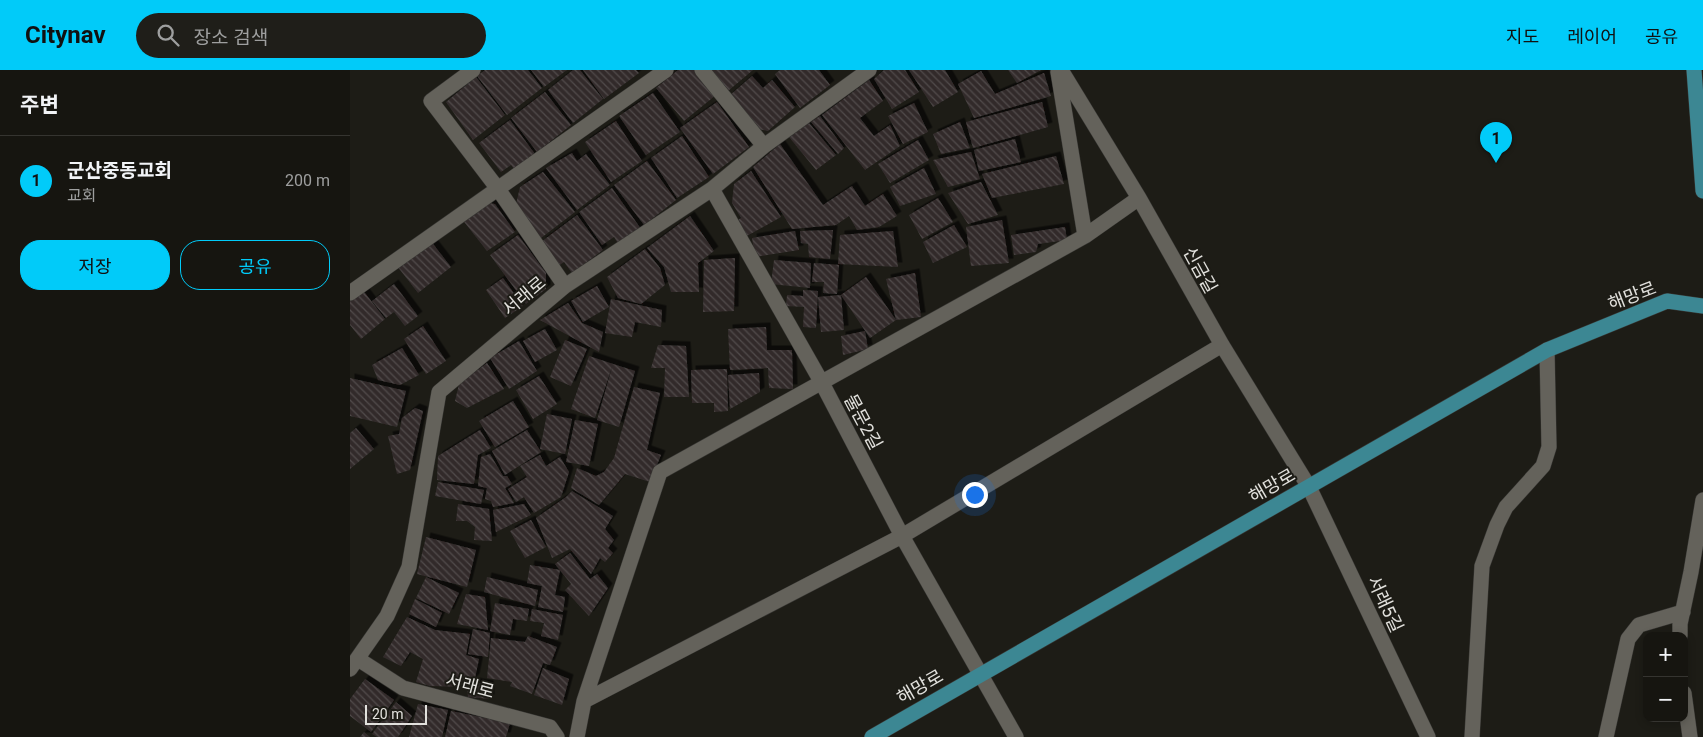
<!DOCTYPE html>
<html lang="ko">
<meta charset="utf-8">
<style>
body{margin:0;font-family:Roboto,"Noto Sans KR",sans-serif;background:#1f1e19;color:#f1f3f6}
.controls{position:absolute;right:15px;bottom:15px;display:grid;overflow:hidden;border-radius:10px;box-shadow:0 2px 8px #0003}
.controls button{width:45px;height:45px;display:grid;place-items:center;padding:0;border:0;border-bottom:1px solid #353430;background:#161510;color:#f1f3f6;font:25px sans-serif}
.scale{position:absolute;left:15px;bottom:12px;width:62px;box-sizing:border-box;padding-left:5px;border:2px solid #e2e1dd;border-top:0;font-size:14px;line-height:18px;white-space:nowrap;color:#e2e1dd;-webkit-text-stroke:4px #1d1c16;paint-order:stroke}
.you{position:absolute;left:624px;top:424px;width:18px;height:18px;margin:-12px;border:4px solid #fff;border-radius:50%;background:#1a73e8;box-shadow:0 0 0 8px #1a73e833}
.badge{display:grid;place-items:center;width:32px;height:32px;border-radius:50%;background:#01cbf9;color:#111;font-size:16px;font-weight:700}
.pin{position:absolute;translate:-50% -41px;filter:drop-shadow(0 1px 2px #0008)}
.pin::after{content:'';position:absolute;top:26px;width:18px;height:15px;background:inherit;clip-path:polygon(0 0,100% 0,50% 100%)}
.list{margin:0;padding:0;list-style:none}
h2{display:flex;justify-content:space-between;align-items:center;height:65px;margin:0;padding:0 20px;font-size:21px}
h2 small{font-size:16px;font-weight:400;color:#9e9f9f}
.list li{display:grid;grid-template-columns:32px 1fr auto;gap:15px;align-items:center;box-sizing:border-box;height:90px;padding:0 20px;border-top:1px solid #353430}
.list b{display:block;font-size:19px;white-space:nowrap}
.list p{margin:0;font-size:16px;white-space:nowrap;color:#9e9f9f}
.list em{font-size:16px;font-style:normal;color:#9e9f9f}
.actions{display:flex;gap:10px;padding:15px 20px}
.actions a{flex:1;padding:11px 0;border:1px solid #01cbf9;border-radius:20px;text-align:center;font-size:18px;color:#01cbf9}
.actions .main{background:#01cbf9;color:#111}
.icon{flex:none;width:28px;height:28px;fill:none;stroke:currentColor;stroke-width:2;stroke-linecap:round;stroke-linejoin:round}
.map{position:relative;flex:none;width:1353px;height:667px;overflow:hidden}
header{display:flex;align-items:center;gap:30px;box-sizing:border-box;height:70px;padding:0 25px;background:#01cbf9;color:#111}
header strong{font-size:24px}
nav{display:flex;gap:28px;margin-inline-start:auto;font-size:18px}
.search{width:350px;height:45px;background:#1f1e19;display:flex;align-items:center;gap:12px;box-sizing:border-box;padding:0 18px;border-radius:28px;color:#9e9f9f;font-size:19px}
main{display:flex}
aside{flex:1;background:#161510}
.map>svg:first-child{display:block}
.building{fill:url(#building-back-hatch);filter:url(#shadow)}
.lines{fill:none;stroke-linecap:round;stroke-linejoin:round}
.minor-casing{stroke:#373633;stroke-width:16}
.major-casing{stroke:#373633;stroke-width:16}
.minor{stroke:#64625b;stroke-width:15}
.major{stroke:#3c8793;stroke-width:15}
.labels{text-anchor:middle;stroke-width:4;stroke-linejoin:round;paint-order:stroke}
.street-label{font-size:18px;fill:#e2e1dd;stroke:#1d1c16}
</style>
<header>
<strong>Citynav</strong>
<div class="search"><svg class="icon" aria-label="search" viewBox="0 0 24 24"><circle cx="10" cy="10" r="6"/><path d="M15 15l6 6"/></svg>장소 검색</div>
<nav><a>지도</a><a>레이어</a><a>공유</a></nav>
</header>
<main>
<aside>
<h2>주변<small></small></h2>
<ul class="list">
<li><span class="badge">1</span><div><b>군산중동교회</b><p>교회</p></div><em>200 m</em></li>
</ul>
<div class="actions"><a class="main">저장</a><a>공유</a></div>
</aside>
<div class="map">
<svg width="1353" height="667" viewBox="0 0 1353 667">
<defs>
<pattern id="building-back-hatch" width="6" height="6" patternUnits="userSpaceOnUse" patternTransform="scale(1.25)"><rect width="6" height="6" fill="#332c2c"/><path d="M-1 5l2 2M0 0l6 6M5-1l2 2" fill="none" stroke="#504a4a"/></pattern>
<filter id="shadow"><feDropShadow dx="4.5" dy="-4.5" stdDeviation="0" flood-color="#0009"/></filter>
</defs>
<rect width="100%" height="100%" fill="#1d1c16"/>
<path class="building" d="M135 0H178L192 18 157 45 127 6Z
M181 0H217L194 17Z
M223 0H230L253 29 223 53 198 20Z
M233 0H286L289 3 254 29Z
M328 0H346L366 25 334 51 306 18Z
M361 0H403L378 21Z
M430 0H469L480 15 450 38 425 4Z
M534 0H555L569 22 542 39 524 9Z
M559 0H595L608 22 583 37Z
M658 0H691L667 13Z
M631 1 645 24 694 3 701 26 624 48 608 14Z
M402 6 413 18 422 10 445 37 418 61 408 59 379 26Z
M126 7 155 45 123 70 96 32Z
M519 10 533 31 510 48 524 66 540 55 550 76 515 100 472 45Z
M195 22 221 55 187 82 161 48Z
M303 23 330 62 296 85 269 46Z
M367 32 399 77 363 104 330 58Z
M692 32 698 57 623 78 616 52Z
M564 33 578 62 553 74 538 46Z
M470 46 494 78 488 84 461 52Z
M160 50 185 84 164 99 161 95 151 102 129 73Z
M266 51 292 91 261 112 235 72Z
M610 52 620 78 591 84 583 64Z
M459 53 486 85 466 100 439 67Z
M332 66 359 107 327 128 301 88Z
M665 69 671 92 629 101 624 80Z
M568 70 579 90 540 113 528 94Z
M430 74 473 135 502 116 515 136 533 124 547 146 529 157 507 160 499 146 486 155 442 159 403 97Z
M621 82 630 109 598 117 583 90Z
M222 83 227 91 236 84 260 115 227 140 196 98Z
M706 86 714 114 642 128 632 104Z
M297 91 326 130 294 155 264 115Z
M574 98 586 124 550 136 540 117Z
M401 101 431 147 395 167 385 152 391 148 382 133 384 114Z
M193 102 225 142 191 168 166 134 170 117Z
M631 112 648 145 618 154 598 123Z
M262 118 291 159 269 175 264 167 252 175 229 142Z
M588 128 603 152 572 169 559 145Z
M133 132 145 134 165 162 137 181 111 148Z
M227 145 253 180 222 203 214 192 208 196 191 172Z
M340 146 364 181 348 193 349 222H321L314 197 297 178Z
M652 150 659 193 621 196 616 157Z
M604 155 617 177 583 193 573 172Z
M715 157 717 170 688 174 686 182 664 185 661 165Z
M483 160 480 189 459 187 458 174 451 173 450 161Z
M445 161 449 180 405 187 402 168Z
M543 161 548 197 488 194 490 165Z
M168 165 196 203V219L176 234 140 185Z
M80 170 101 197 68 223 47 196Z
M295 179 310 198 315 215 291 234 268 228 257 207Z
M385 188 384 241 353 242 354 190Z
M424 190 461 193 460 218 421 214Z
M464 193 489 195 487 224 473 223 474 212H462Z
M565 203 571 247 546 250 520 268 491 225 516 207 546 250 536 209Z
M153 208 173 236 155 248 136 220Z
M44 214 68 246 55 256 44 242 36 248 22 231Z
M247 216 259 237 233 252 221 231Z
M12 219 35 249 11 269 0 255V230Z
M453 220 468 221 466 258 453 257 454 237 436 236 437 225 453 226Z
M491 225 494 260 471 262 468 227Z
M261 229 312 240 311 257 285 252 282 267 255 263Z
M218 233 232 253 253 262 249 282 190 250Z
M73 256 96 291 76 304 54 269Z
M416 257 417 280H442L443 319 419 318 418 298 380 300 378 259Z
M195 259 207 280 185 292 173 271Z
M515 261 518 279 493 285 491 266Z
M215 270 237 279 221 316 200 307Z
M169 271 187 301 159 319 140 288Z
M308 275 336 276 339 327H314L315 298H301Z
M52 278 69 305 50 315 28 310 22 295Z
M239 286 263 294 245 348 221 339Z
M137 293 154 319 117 338 105 331 109 314Z
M263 294 285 301 269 357 247 350Z
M377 299 378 341 364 342V333H342L341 300Z
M409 303 410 322 380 339 378 305Z
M189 306 207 334 183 349 166 320Z
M0 308 56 321 47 357 0 346Z
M284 317 310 323 297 380 311 385 300 412 275 404 249 435 221 418 227 398 246 406 254 402 264 388Z
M163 331 179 357 145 377 129 351Z
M65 338 73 341 60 400 47 404 38 366 49 364 52 348Z
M197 344 222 349 215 384 190 379Z
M225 350 248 354 239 396 216 392Z
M6 358 24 379 0 399V363Z
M130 360 141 378 128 385 124 414 87 410 88 386Z
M177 360 191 382 155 405 142 381Z
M140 384 153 406H157L162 414 155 418 164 433 143 437 141 431 135 429 137 418 128 416 131 387Z
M190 385 196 396 210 387 219 402 211 427 184 443 174 427 166 432 158 419 177 407 170 396Z
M88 412 134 420 131 434 85 426Z
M222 421 263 446 255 459 264 470 258 478 263 483 255 492 250 488 241 504 220 479 202 488 186 448 216 427Z
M108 434 139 439 142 471 124 470 125 457 117 451H106Z
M174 434 181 445 146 462 143 440Z
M181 450 196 477 175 488 160 461Z
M76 467 126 480 117 517 67 504Z
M220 483 240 509 247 504 258 518 239 546 215 520 221 514 205 494Z
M180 495 210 500 205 525 215 527 213 542 188 537 192 516 177 513Z
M76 507 109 523 99 544 66 528Z
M137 507 188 520 185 536 134 522Z
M116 524 135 527 138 560 107 554Z
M65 529 92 543 86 557 59 544Z
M145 533 179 539 177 551 163 549 160 565 140 561Z
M182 539 213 545 208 570 191 566 194 553 180 551Z
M57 547 85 560 120 564 116 585 129 589 125 608 116 617 80 616 66 612 73 589 60 582 51 596 33 587Z
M123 559 140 563 138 587 118 584Z
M178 566 207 577 200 595 193 593 182 624 160 616 162 612 137 608 141 568 175 572Z
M193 598 219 609 212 635 184 625Z
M15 609 44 630 21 662 0 646V629Z
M124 612 139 615 140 629 118 627 117 618Z
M46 632 62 646 48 667H27L22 664Z
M68 634 98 640 92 667H59Z
M101 641 160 653 156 667H95Z
M14 662 20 667H10Z"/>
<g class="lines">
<g class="minor-casing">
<path id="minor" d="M123 0 81 31 148 119 215 216
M352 0 414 76
M711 0 789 128 872 275 959 417 1078 667
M708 2 735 166
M362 119 472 313 552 466 666 667
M0 223 316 0
M1330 566V554L1341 502 1353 430
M8 589 53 618 200 657 207 667
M0 599 37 546 59 497 89 322 215 216 362 119 414 76 519 0
M1334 623 1340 667
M234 631 310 402 735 166 789 128
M227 667 234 631 552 466 872 275
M1122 667 1132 496 1147 455 1156 437 1193 396 1199 377 1197 280
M1256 667 1278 569 1289 555 1333 542"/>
</g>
<g class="major-casing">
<path id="major" d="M1344 0 1353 121
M522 667 1197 280 1317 231 1353 236"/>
</g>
<use href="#minor" class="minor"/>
<use href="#major" class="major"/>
</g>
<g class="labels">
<g class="street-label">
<text transform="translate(850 200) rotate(61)" y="6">신금길</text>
<text transform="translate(174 226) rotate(-40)" y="6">서래로</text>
<text transform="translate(1282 226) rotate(-21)" y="6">해망로</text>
<text transform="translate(513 352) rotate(62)" y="6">물문2길</text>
<text transform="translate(922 416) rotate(-30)" y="6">해망로</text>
<text transform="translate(1035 534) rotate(65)" y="6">서래5길</text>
<text transform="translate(120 616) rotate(15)" y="6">서래로</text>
<text transform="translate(570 617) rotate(-30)" y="6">해망로</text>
</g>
</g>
</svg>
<div class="controls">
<button>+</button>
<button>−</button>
</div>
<div class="scale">20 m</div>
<div class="you"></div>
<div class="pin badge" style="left:1146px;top:93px">1</div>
</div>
</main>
